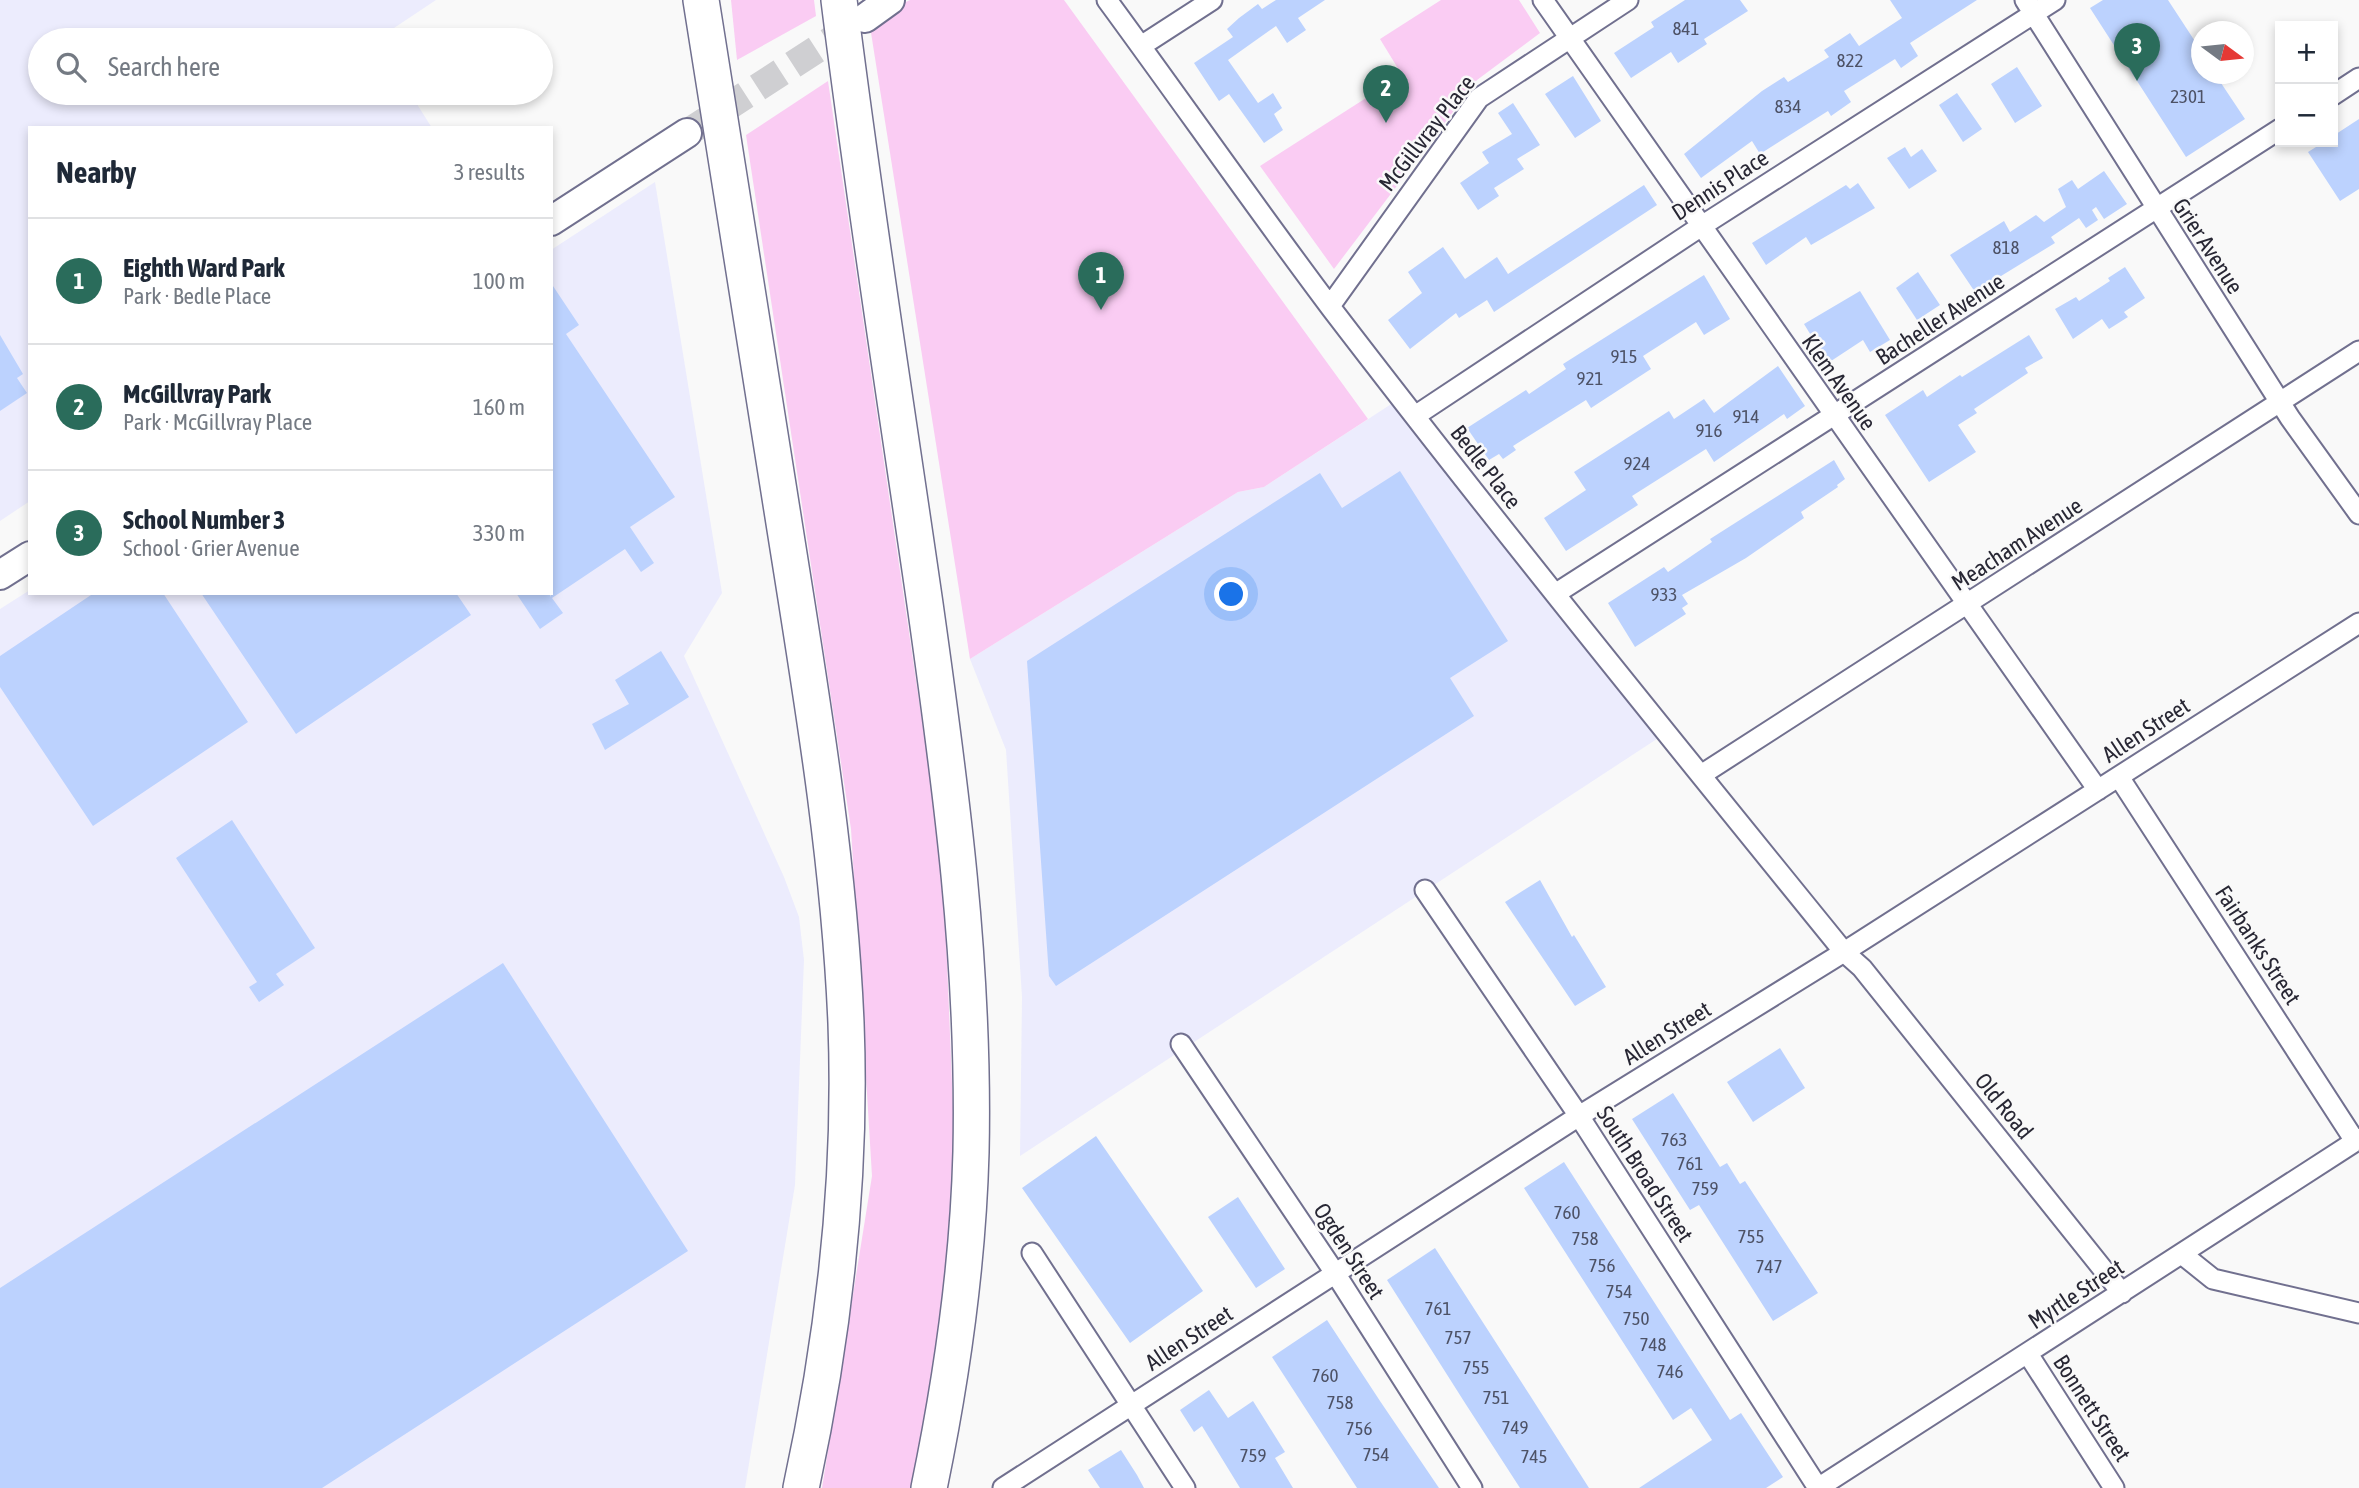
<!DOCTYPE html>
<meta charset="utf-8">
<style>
body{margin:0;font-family:"Asap Condensed",sans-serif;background:#f6f6f7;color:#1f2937}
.controls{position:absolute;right:21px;top:21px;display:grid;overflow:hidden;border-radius:0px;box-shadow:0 4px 10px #0003}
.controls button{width:63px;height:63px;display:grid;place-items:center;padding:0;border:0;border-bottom:2px solid #e0e1e3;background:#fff;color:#1f2937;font:35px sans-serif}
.compass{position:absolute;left:2191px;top:21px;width:63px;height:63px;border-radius:50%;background:#fff;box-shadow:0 4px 10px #0003;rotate:105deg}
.you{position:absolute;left:1232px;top:595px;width:24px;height:24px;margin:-18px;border:5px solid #fff;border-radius:50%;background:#1a73e8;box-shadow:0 0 0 10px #1a73e833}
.badge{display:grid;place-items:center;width:46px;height:46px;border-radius:50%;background:#2a6c5b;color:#fff;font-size:23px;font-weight:700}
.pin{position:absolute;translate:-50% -58px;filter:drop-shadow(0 2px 4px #0008)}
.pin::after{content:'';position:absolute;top:37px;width:24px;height:21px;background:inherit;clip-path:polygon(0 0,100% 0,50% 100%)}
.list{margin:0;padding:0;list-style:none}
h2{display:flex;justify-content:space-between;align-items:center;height:91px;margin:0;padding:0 28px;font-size:30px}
h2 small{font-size:23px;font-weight:400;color:#747a83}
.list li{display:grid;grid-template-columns:46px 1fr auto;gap:21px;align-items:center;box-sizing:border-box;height:126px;padding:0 28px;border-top:2px solid #e0e1e3}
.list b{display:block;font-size:26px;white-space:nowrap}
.list p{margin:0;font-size:23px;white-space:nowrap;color:#747a83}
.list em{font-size:23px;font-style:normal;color:#747a83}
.icon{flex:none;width:38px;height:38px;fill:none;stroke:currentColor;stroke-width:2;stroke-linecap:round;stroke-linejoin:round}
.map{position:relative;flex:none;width:2359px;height:1488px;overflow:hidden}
.search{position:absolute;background:#fff;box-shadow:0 4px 10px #0003;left:28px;top:28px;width:525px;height:77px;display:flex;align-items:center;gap:18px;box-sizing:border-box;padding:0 24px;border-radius:38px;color:#747a83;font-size:26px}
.panel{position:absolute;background:#fff;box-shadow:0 4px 10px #0003;left:28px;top:126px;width:525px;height:469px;border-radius:0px}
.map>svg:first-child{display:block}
.built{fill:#ececfd}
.green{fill:#faccf3}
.building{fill:#bcd2fe}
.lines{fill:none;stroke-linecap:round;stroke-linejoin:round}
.secondary-tunnel{stroke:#cfcfd2;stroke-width:28;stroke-dasharray:28 14;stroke-linecap:butt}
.street-casing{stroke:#71708f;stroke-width:23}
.secondary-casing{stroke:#71708f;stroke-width:32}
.highway-casing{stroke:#71708f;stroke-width:38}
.street{stroke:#fff;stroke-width:19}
.secondary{stroke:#fff;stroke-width:28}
.highway{stroke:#fff;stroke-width:35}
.labels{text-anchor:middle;stroke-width:5;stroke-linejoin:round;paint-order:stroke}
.number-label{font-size:19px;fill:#4d5266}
.street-label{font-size:23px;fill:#282734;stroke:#f9f9f9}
</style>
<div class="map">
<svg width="2359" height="1488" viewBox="0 0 2359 1488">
<rect width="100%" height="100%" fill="#f9f9f9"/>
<path class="built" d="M0 0H436L376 40H40V93H410L432 128H30V501L0 521Z
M655 182 722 593 684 656 784 877 799 917 804 960 795 1185 745 1488H0V609L30 590V593H551V250Z
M1399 399 1666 733 1020 1156 1022 997 1006 750 970 659 1238 492 1264 487Z"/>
<path class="green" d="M731 0H814L816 16 737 60Z
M910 0H1064L1368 419 1264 487 1238 492 970 659 869 20Z
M1441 0H1519L1540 33 1477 80 1334 269 1260 166 1402 75 1380 39Z
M828 81 943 864 954 1132 943 1336 911 1488H822L872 1176 851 829 746 135Z"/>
<path class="building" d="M1276 0H1325L1298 18 1306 30 1287 43 1276 26 1228 60 1258 103 1273 93 1282 108 1274 114 1283 130 1264 143 1229 94 1219 101 1194 63 1233 37 1227 29 1239 18 1258 4 1262 9Z
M1685 0H1740L1748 11 1704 39 1707 44 1678 63 1671 52 1631 78 1614 53 1654 27 1651 22Z
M1890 0H1977L1910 43 1918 56 1901 68 1895 59 1844 91 1851 102 1831 116 1828 111 1760 154 1752 141 1701 178 1684 154 1762 91 1784 77 1788 82 1829 57 1824 50 1850 33 1859 46 1902 18Z
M2103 0H2168L2202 52V74H2215L2245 119 2186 157 2090 8Z
M2017 67 2042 106 2015 123 1991 84Z
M1573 76 1601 121 1575 138 1545 94Z
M1957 93 1982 129 1963 142 1939 105Z
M1513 103 1540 145 1517 159 1524 169 1494 188 1499 196 1478 210 1460 183 1489 163 1482 152 1512 134 1498 113Z
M2359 119V189L2340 201 2308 152 2324 142H2333V136Z
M1905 147 1911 157 1922 149 1937 171 1909 189 1887 158Z
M2104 171 2127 204 2104 219 2096 207 2092 210 2098 220 2086 228 2079 218 2051 237 2055 243 1975 292 1950 255 2004 221 2010 232 2036 215 2044 222 2066 207 2058 189 2072 180 2078 189Z
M1858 183 1875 208 1811 245 1806 237 1766 265 1752 243 1846 185 1850 189Z
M1644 185 1657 205 1494 312 1487 300 1459 318 1456 313 1410 349 1388 320 1422 293 1408 272 1443 247 1465 279 1497 257 1508 274Z
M2125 267 2145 298 2124 312 2128 317 2109 329 2102 319 2073 339 2055 309 2076 297 2079 301 2110 281 2108 278Z
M1918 272 1940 305 1917 320 1896 288Z
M1704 275 1730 319 1704 335 1696 322 1643 356 1651 369 1591 408 1586 400 1513 446 1516 450 1503 459 1499 454 1489 460 1467 428 1526 390 1529 394 1566 369 1563 364Z
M551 283 579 325 566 334 675 497 630 527 654 563 641 572 625 549 552 598 563 613 540 629 516 593H549L551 597Z
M1860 291 1890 340 1870 352 1863 340 1828 363 1804 324Z
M0 335 23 374 17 378 27 393 0 411Z
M2029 335 2043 358 2025 368 2028 373 1974 409 1977 413 1958 425 1976 452 1929 482 1885 415 1923 390 1927 397 1960 375 1962 377Z
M1778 366 1805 406 1787 419 1784 414 1714 462 1706 449 1632 496 1638 505 1566 551 1544 518 1586 490 1574 472 1669 411 1674 419 1704 399 1714 413Z
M1834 460 1845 479 1837 485 1838 487 1801 512 1804 518 1746 558 1682 595 1688 604 1682 608 1686 614 1635 647 1608 603 1664 567 1668 572 1712 542 1710 539Z
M1400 471 1508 641 1450 678 1474 716 1056 986 1049 976 1027 661 1320 473 1342 508Z
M94 593H163L248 722 93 826 0 687V656Z
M201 593H456L471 615 296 734Z
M661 651 689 697 605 750 592 724 629 704 615 680Z
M232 820 315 948 276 974 284 985 259 1002 249 987 257 982 176 858Z
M1540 880 1572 937 1574 935 1606 987 1575 1006 1505 902Z
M503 963 688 1251 322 1488H0V1288Z
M1780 1048 1805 1088 1753 1122 1727 1082Z
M1673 1093 1720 1167 1727 1163 1740 1184 1745 1181 1818 1293 1773 1321 1699 1205 1690 1210 1632 1119Z
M1096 1136 1203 1291 1130 1343 1022 1188Z
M1564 1162 1730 1420 1741 1413 1783 1477 1766 1488H1639L1712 1440 1691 1408 1673 1420 1524 1188Z
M1238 1197 1285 1269 1256 1288 1208 1217Z
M1435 1248 1531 1397 1589 1488H1520L1465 1403 1387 1280Z
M1327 1320 1380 1401 1439 1488H1357L1272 1357Z
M1209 1390 1228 1418 1253 1401 1285 1452 1275 1458 1293 1488H1240L1202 1426 1194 1432 1180 1410Z
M1121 1450 1137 1475 1144 1488H1100L1088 1470Z"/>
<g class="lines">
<path class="secondary-tunnel" d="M687 133 859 22"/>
<g class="street-casing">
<path id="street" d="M1107 0C1182 102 1255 207 1331 308 1498 526 1671 739 1844 952L1862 968 2122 1293
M1543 0 2098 790
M2025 0 2290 418 2359 514
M1141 46 1212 0
M2333 95 2359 78
M1330 306 1479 98 1628 0
M1415 416 1700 227 2055 0
M1555 594 2280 129
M1701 775 2359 351
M2119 777 2355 1141
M1425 890 1579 1116 1818 1488
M1181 1044 1335 1273 1472 1488
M1032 1253 1185 1488
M2183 1255 2213 1279 2359 1313
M2028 1354 2114 1488
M1003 1488 1579 1116 1844 952 2359 623
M1818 1488 2359 1139"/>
</g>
<g class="secondary-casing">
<path id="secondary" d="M865 18 890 0
M551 221 687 133
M0 575 30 556"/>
</g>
<g class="highway-casing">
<path id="highway" d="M701 0C728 177 757 353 785 529 811 693 839 857 846 1023 852 1179 834 1336 801 1488
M839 0C864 202 896 403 925 604 951 788 975 966 971 1152 968 1265 952 1377 929 1488"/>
</g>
<use href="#street" class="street"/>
<use href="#secondary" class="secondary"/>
<use href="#highway" class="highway"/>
</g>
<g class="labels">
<g class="number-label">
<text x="1686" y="35">841</text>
<text x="1850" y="67">822</text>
<text x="2188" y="103">2301</text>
<text x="1788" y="113">834</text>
<text x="2006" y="254">818</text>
<text x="1624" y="363">915</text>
<text x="1590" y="385">921</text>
<text x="1746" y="423">914</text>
<text x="1709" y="437">916</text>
<text x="1637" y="470">924</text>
<text x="1664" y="601">933</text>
<text x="1674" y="1146">763</text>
<text x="1690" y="1170">761</text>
<text x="1705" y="1195">759</text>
<text x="1567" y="1219">760</text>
<text x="1751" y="1243">755</text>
<text x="1585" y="1245">758</text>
<text x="1602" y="1272">756</text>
<text x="1769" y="1273">747</text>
<text x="1619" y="1298">754</text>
<text x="1438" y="1315">761</text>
<text x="1636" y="1325">750</text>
<text x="1458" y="1344">757</text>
<text x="1653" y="1351">748</text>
<text x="1476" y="1374">755</text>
<text x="1670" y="1378">746</text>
<text x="1325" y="1382">760</text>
<text x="1496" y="1404">751</text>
<text x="1340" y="1409">758</text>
<text x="1515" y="1434">749</text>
<text x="1359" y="1435">756</text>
<text x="1376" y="1461">754</text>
<text x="1253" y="1462">759</text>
<text x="1534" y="1463">745</text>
</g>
<g class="street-label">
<text transform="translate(1427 133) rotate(-52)" y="8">McGillvray Place</text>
<text transform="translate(1720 185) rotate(-33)" y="8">Dennis Place</text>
<text transform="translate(2208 246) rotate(57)" y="8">Grier Avenue</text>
<text transform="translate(1940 319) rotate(-33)" y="8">Bacheller Avenue</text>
<text transform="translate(1839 382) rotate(55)" y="8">Klem Avenue</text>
<text transform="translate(1486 467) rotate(52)" y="8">Bedle Place</text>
<text transform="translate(2017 544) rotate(-33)" y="8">Meacham Avenue</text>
<text transform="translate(2146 730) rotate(-33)" y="8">Allen Street</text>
<text transform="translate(2258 945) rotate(57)" y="8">Fairbanks Street</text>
<text transform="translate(1667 1033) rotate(-32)" y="8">Allen Street</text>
<text transform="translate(2004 1106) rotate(51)" y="8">Old Road</text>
<text transform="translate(1645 1174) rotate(57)" y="8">South Broad Street</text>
<text transform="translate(1349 1251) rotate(57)" y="8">Ogden Street</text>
<text transform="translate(2076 1294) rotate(-33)" y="8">Myrtle Street</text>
<text transform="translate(1189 1338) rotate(-33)" y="8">Allen Street</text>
<text transform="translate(2092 1408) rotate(57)" y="8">Bonnett Street</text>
</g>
</g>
</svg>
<div class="controls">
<button>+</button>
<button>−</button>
</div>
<svg class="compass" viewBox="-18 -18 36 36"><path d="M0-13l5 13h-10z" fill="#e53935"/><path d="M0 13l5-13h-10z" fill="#747a83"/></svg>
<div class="you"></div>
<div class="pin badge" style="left:1101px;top:310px">1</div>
<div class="pin badge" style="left:1386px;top:123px">2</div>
<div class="pin badge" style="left:2137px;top:81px">3</div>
<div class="search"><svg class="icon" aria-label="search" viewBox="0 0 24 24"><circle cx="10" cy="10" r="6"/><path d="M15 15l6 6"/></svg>Search here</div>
<section class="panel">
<h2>Nearby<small>3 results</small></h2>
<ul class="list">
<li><span class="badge">1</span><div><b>Eighth Ward Park</b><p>Park · Bedle Place</p></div><em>100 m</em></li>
<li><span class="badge">2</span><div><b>McGillvray Park</b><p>Park · McGillvray Place</p></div><em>160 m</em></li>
<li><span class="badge">3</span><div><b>School Number 3</b><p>School · Grier Avenue</p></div><em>330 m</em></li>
</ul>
</section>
</div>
